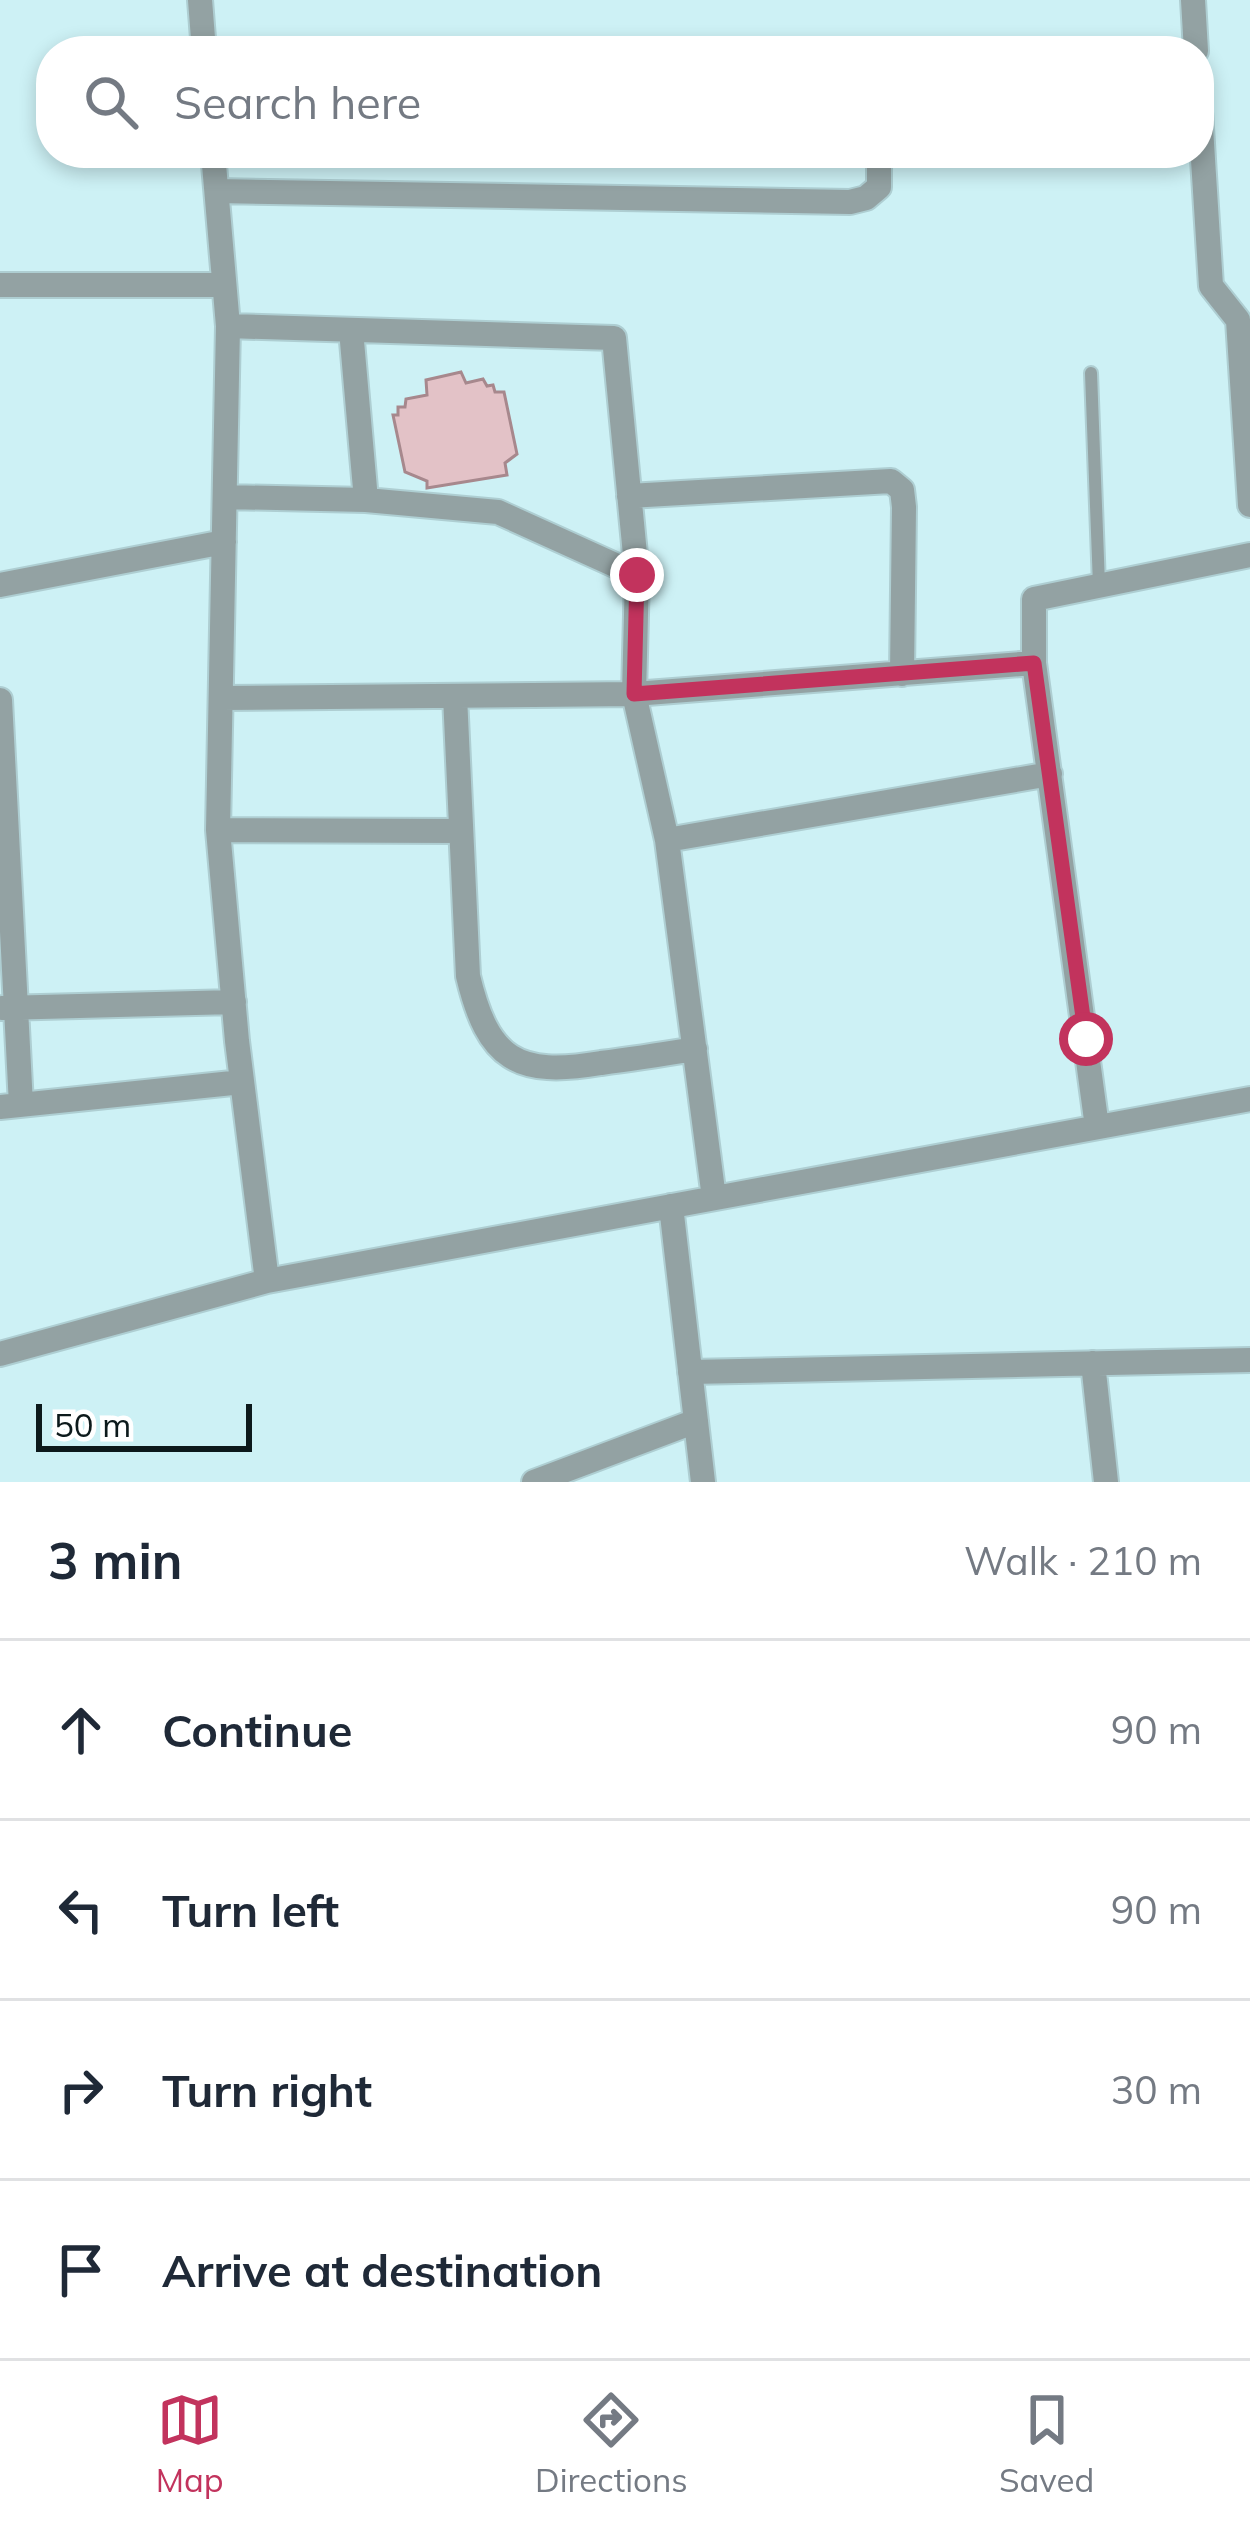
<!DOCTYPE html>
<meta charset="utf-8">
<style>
body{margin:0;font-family:Mulish,sans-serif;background:#f2f2f3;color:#1f2937}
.scale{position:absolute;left:36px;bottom:30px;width:216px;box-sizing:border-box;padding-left:12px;border:6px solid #0c191b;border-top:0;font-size:33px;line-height:42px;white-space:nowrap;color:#0c191b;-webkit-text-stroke:9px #fff;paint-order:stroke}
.stop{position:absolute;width:36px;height:36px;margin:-27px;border:9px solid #c2335d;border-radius:50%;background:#fff}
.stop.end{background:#c2335d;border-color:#fff;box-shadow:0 3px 12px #0008}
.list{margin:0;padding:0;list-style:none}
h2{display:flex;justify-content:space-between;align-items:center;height:156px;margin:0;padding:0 48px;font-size:51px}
h2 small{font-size:39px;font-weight:400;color:#747a83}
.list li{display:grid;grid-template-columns:78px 1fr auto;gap:36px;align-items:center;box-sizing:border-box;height:180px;padding:0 48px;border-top:3px solid #e0e1e3}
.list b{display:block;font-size:45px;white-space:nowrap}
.list em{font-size:39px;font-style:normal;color:#747a83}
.icon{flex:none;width:66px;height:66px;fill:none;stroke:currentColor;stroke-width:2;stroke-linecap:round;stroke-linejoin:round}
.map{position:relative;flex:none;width:1250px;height:1482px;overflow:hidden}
.search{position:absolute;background:#fff;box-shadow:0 6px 18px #0003;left:36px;right:36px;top:36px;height:132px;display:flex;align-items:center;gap:30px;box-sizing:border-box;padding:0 42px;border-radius:48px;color:#747a83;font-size:45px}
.sheet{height:876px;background:#fff}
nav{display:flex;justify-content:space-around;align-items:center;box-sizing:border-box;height:168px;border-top:3px solid #e0e1e3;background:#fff;font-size:33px;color:#747a83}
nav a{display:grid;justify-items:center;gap:6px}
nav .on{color:#c2335d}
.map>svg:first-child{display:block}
.building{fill:#e3c2c7;stroke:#a7888d;stroke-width:3}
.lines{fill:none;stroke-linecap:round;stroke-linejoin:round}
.lane-casing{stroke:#aeced2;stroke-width:16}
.street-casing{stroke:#aeced2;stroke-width:28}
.lane{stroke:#93a2a3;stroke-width:12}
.street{stroke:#93a2a3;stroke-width:24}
.route{stroke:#c2335d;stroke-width:15}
</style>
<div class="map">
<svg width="1250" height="1482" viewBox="0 0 1250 1482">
<rect width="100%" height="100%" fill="#cdf1f5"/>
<path class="building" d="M461 372 466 383 483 379 487 386 493 385 495 392H504L517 454 505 463 507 475 427 488V481L405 472 393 415H398V407H405L406 399 427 395 426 380Z"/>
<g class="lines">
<g class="lane-casing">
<path id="lane" d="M1091 373 1099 585"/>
</g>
<g class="street-casing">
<path id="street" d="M200 0 204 51
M1193 0 1196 51
M1199 96 1211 286 1238 320 1250 505
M213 153 228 326 614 338 637 575 634 694 667 840 714 1198
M217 191 850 202 866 198 879 187V153
M0 285H224
M228 326 218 830 237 1041 267 1281
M351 330 366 500 498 512 637 575
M629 496 891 481 902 490 904 507 902 674
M225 497 366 500
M0 585 224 542
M1034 663V599L1250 555
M455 696 468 976C488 1060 517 1077 601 1063 632 1059 664 1054 695 1049
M222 698 634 694 1034 663 1097 1127
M0 700 21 1105
M218 830 461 831
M667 840 1050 774
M2 1008 234 1002
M0 1107 242 1082
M671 1206 703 1482
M0 1354 267 1281 1250 1099
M1093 1363 1106 1482
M690 1372 1250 1360
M534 1482 696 1421"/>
</g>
<use href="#lane" class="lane"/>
<use href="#street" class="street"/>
</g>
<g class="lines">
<path class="route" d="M637 575 634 694 1034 663 1086 1039"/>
</g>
</svg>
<div class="scale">50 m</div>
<div class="stop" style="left:1086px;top:1039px"></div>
<div class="stop end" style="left:637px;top:575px"></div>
<div class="search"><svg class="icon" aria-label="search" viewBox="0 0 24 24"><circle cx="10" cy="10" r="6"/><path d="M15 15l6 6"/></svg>Search here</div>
</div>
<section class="sheet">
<h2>3 min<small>Walk · 210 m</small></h2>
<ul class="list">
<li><svg class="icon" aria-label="ahead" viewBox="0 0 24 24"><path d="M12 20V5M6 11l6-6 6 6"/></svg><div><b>Continue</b></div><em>90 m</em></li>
<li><svg class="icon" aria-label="left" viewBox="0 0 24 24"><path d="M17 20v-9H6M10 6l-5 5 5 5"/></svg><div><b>Turn left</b></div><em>90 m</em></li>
<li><svg class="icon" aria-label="right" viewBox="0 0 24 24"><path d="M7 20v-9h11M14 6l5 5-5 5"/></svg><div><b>Turn right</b></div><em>30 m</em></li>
<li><svg class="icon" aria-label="arrive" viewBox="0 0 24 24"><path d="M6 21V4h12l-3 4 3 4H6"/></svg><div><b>Arrive at destination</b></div></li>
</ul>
</section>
<nav>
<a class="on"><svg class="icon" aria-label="map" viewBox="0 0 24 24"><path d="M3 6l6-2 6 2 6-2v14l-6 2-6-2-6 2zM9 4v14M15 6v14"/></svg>Map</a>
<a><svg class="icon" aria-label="directions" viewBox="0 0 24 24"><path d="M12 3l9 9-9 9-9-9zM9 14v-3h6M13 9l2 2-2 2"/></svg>Directions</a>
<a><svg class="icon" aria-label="saved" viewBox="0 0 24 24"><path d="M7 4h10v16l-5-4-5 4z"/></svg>Saved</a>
</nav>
